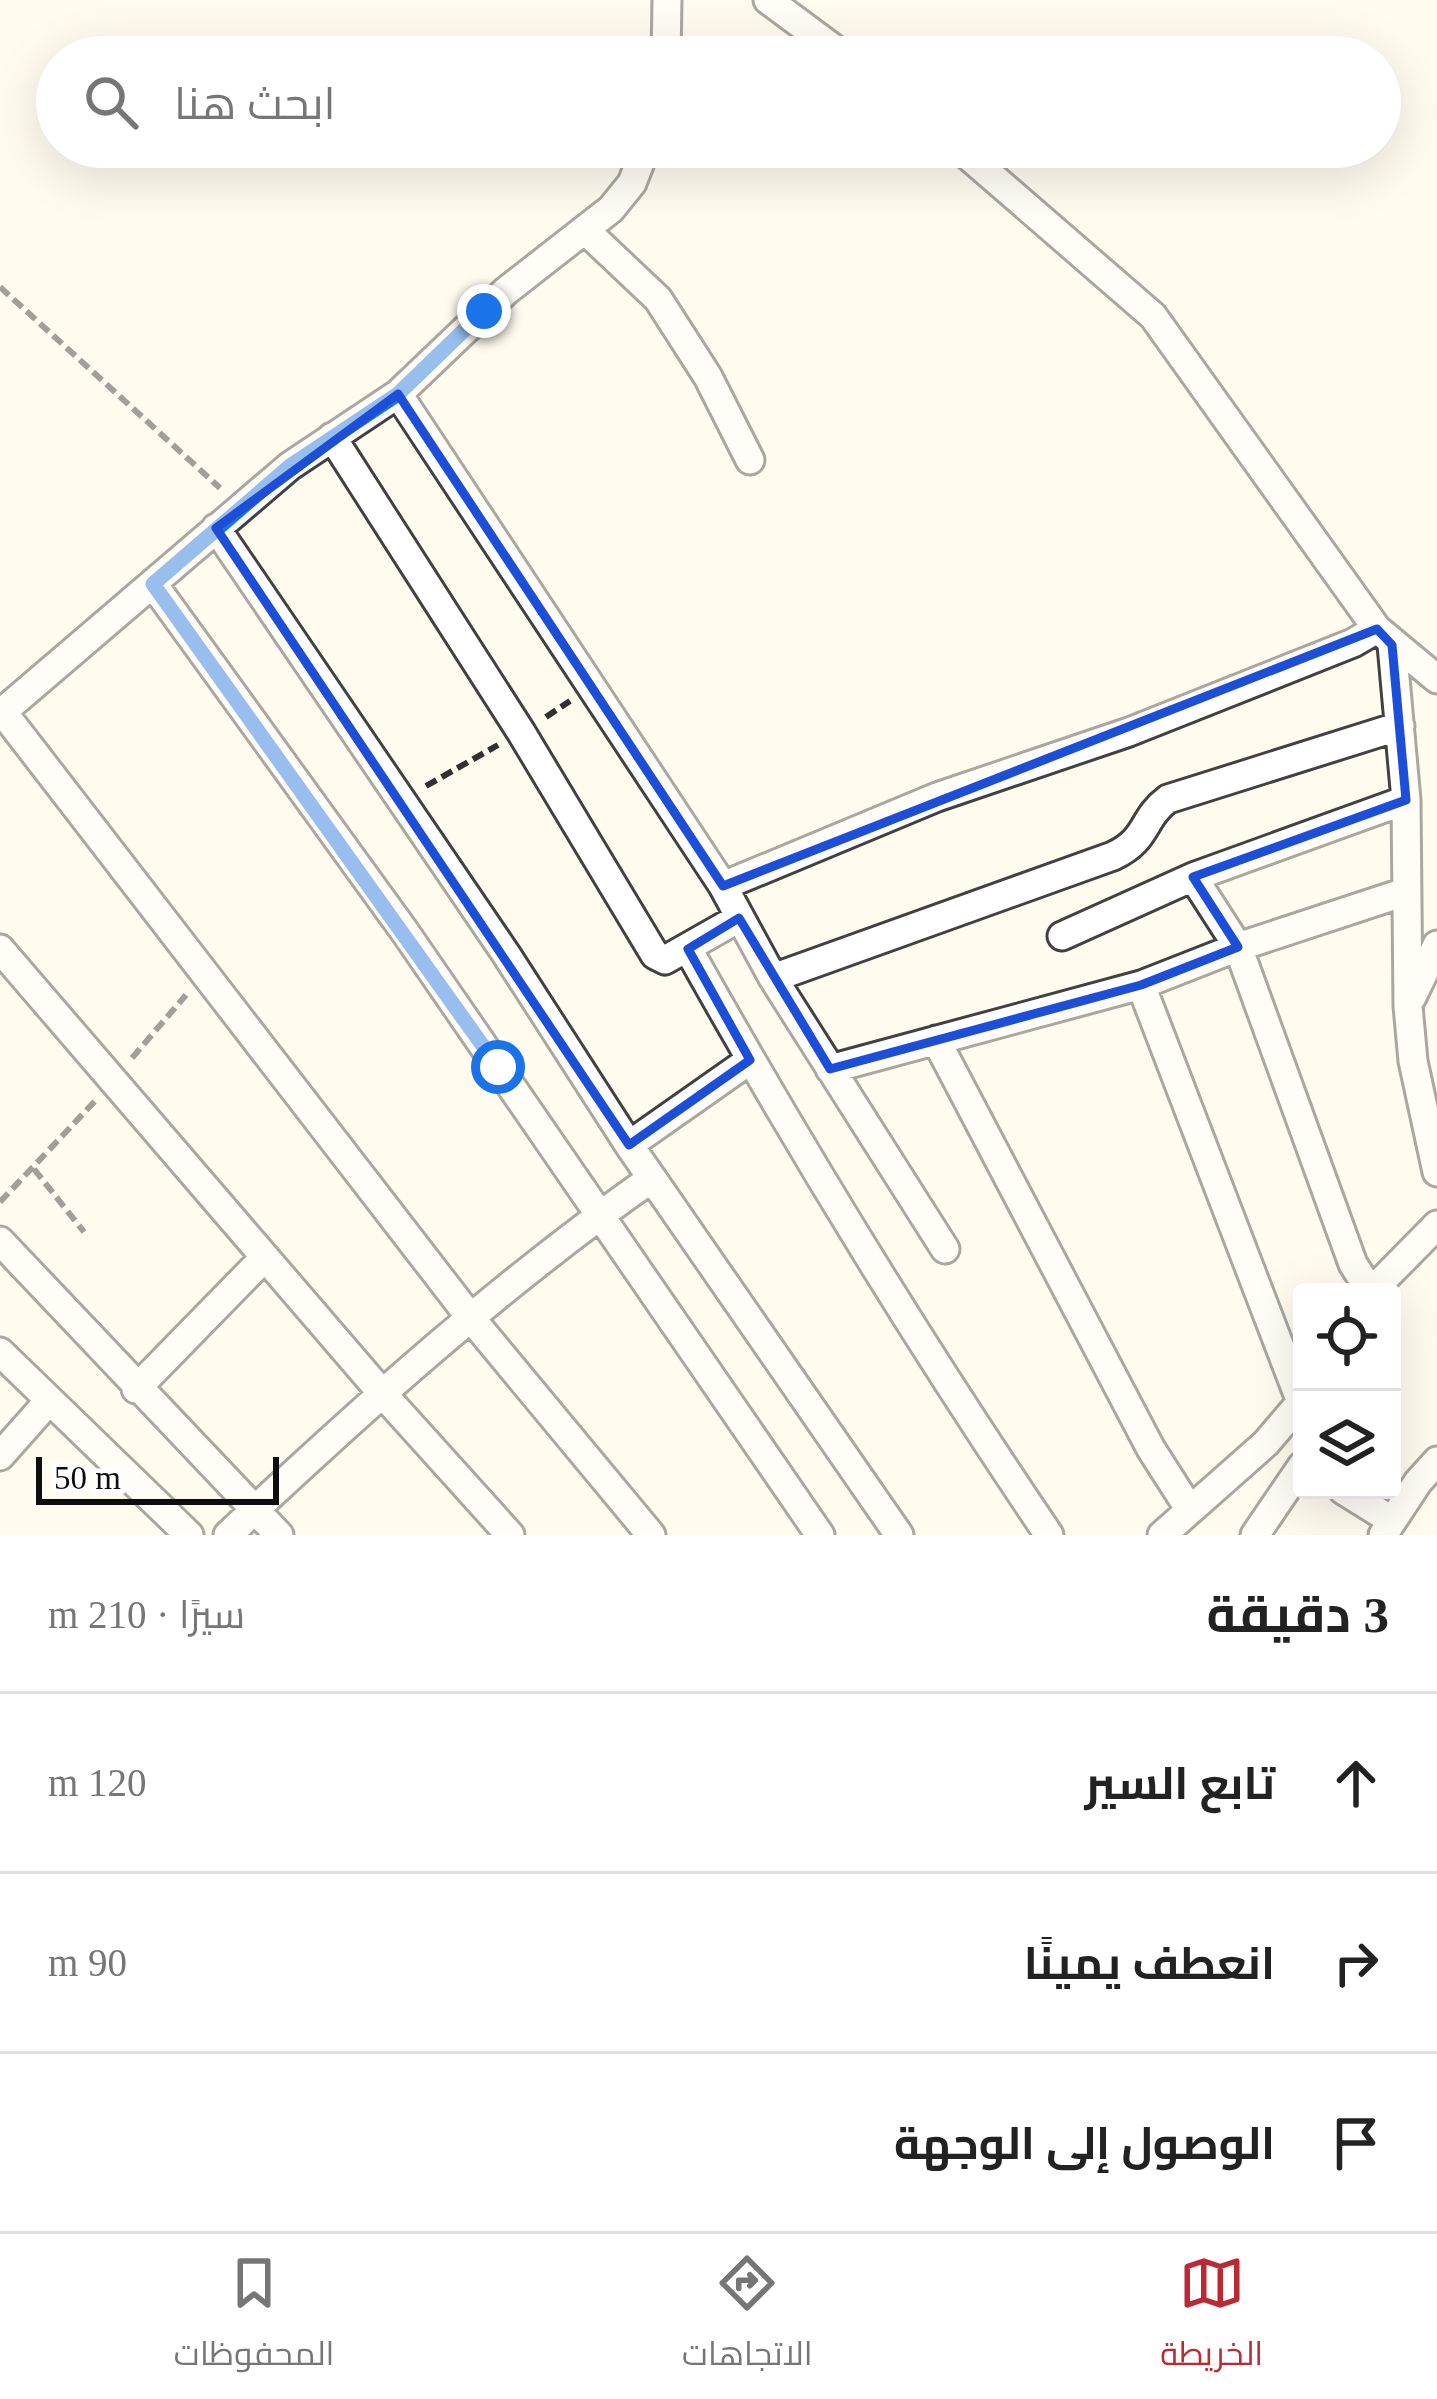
<!DOCTYPE html>
<html lang="ar">
<meta charset="utf-8">
<style>
body{margin:0;font-family:"Times New Roman",Cairo,serif;background:#f6f6f6;color:#222;direction:rtl}
.controls{position:absolute;right:36px;bottom:36px;display:grid;overflow:hidden;border-radius:12px;box-shadow:0 12px 48px #0002}
.controls button{width:108px;height:108px;display:grid;place-items:center;padding:0;border:0;border-bottom:3px solid #e0e0e0;background:#fff;color:#222;font:60px sans-serif}
.scale{position:absolute;left:36px;bottom:30px;width:243px;box-sizing:border-box;padding-left:12px;border:6px solid #0e0e0e;border-top:0;font-size:33px;line-height:42px;white-space:nowrap;color:#0e0e0e;-webkit-text-stroke:9px #fff;paint-order:stroke}
.stop{position:absolute;width:36px;height:36px;margin:-27px;border:9px solid #1a73e8;border-radius:50%;background:#fff}
.stop.end{background:#1a73e8;border-color:#fff;box-shadow:0 3px 12px #0008}
.list{margin:0;padding:0;list-style:none}
h2{display:flex;justify-content:space-between;align-items:center;height:156px;margin:0;padding:0 48px;font-size:51px}
h2 small{font-size:39px;font-weight:400;color:#767676}
.list li{display:grid;grid-template-columns:78px 1fr auto;gap:36px;align-items:center;box-sizing:border-box;height:180px;padding:0 48px;border-top:3px solid #e0e0e0}
.list b{display:block;font-size:45px;white-space:nowrap}
.list em{font-size:39px;font-style:normal;color:#767676}
.icon{flex:none;width:66px;height:66px;fill:none;stroke:currentColor;stroke-width:2;stroke-linecap:round;stroke-linejoin:round}
.map{position:relative;flex:none;width:1437px;height:1535px;overflow:hidden;direction:ltr}
.search{position:absolute;background:#fff;box-shadow:0 12px 48px #0002;left:36px;right:36px;top:36px;height:132px;display:flex;align-items:center;gap:30px;box-sizing:border-box;padding:0 42px;border-radius:66px;color:#767676;font-size:45px}
.sheet{height:696px;background:#fff}
nav{display:flex;justify-content:space-around;align-items:center;box-sizing:border-box;height:168px;border-top:3px solid #e0e0e0;background:#fff;font-size:33px;color:#767676}
nav a{display:grid;justify-items:center;gap:6px}
nav .on{color:#bb2933}
.map>svg:first-child{display:block}
.lines{fill:none;stroke-linecap:round;stroke-linejoin:round}
.minor-casing{stroke:#414141;stroke-width:33}
.path{stroke:#303030;stroke-width:6;stroke-dasharray:12 6;stroke-linecap:butt}
.minor{stroke:#fff;stroke-width:27}
.route{stroke:#1a73e8;stroke-width:15}
.marked{fill:none;stroke:#1d4ed8;stroke-width:9;stroke-linejoin:round}
</style>
<div class="map">
<svg width="1437" height="1535" viewBox="0 0 1437 1535">
<rect width="100%" height="100%" fill="#fffbef"/>
<g class="lines">
<g class="minor-casing">
<path id="minor" d="M768 0 845 57
M666 57 667 0
M958 147 1153 316 1377 629 1437 679
M585 230 658 299 708 377 750 460
M398 394 506 291 611 209 632 183 646 147
M332 437 521 732 655 955 665 960 739 918
M216 528 506 954 629 1145 899 1535
M153 584 405 932 820 1535
M1392 645 1406 800 1408 1006 1413 1061 1437 1172
M2 711 470 1317 651 1535
M0 714 290 466 398 394 723 886
M1193 877 1238 947 1353 1264 1371 1292 1437 1225
M1062 936 1193 877 1406 800
M0 949 381 1392 510 1535
M688 949C800 1149 921 1346 1049 1535
M773 978 1113 856C1149 839 1141 819 1168 799L1400 726
M1141 985 1301 1402 1266 1443 1162 1535
M1412 997 1437 945
M936 1040 1151 1449 1190 1510
M830 1069 1141 985 1238 947 1405 892
M629 1145 750 1060
M0 1241 279 1535
M945 1249 773 978 723 886 937 797 1129 732 1353 643 1377 629
M0 1352 189 1535
M136 1389 264 1258
M0 1456 48 1402
M1343 1490 1391 1520
M228 1535C363 1408 500 1285 652 1178
M1255 1535 1302 1466
M1383 1535 1418 1482 1437 1461"/>
</g>
<path class="path" d="M0 287 220 488
M546 717 570 701
M426 786 498 745
M132 1058 186 995
M34 1169 84 1232
M0 1202 96 1100"/>
<use href="#minor" class="minor"/>
</g>
<g class="lines">
<path class="route" d="M484 311 398 394 290 466 153 584 498 1067"/>
</g>
<path d="M0 0H1437V1535H0ZM398 394 723 886 1377 629 1392 645 1406 800 1193 877 1238 947 1141 985 830 1069 739 918 688 949 750 1060 629 1145 216 528Z" fill="#fffbef" fill-opacity=".55" fill-rule="evenodd"/>
<path class="marked" d="M398 394 723 886 1377 629 1392 645 1406 800 1193 877 1238 947 1141 985 830 1069 739 918 688 949 750 1060 629 1145 216 528Z"/>
</svg>
<div class="controls">
<button><svg class="icon" aria-label="locate" viewBox="0 0 24 24"><circle cx="12" cy="12" r="6"/><path d="M12 2v4M12 18v4M2 12h4M18 12h4"/></svg></button>
<button><svg class="icon" aria-label="layers" viewBox="0 0 24 24"><path d="M12 4l9 5-9 5-9-5zM3 14l9 5 9-5"/></svg></button>
</div>
<div class="scale">50 m</div>
<div class="stop" style="left:498px;top:1067px"></div>
<div class="stop end" style="left:484px;top:311px"></div>
<div class="search"><svg class="icon" aria-label="search" viewBox="0 0 24 24"><circle cx="10" cy="10" r="6"/><path d="M15 15l6 6"/></svg>ابحث هنا</div>
</div>
<section class="sheet">
<h2>3 دقيقة<small>سيرًا · 210 m</small></h2>
<ul class="list">
<li><svg class="icon" aria-label="ahead" viewBox="0 0 24 24"><path d="M12 20V5M6 11l6-6 6 6"/></svg><div><b>تابع السير</b></div><em>120 m</em></li>
<li><svg class="icon" aria-label="right" viewBox="0 0 24 24"><path d="M7 20v-9h11M14 6l5 5-5 5"/></svg><div><b>انعطف يمينًا</b></div><em>90 m</em></li>
<li><svg class="icon" aria-label="arrive" viewBox="0 0 24 24"><path d="M6 21V4h12l-3 4 3 4H6"/></svg><div><b>الوصول إلى الوجهة</b></div></li>
</ul>
</section>
<nav>
<a class="on"><svg class="icon" aria-label="map" viewBox="0 0 24 24"><path d="M3 6l6-2 6 2 6-2v14l-6 2-6-2-6 2zM9 4v14M15 6v14"/></svg>الخريطة</a>
<a><svg class="icon" aria-label="directions" viewBox="0 0 24 24"><path d="M12 3l9 9-9 9-9-9zM9 14v-3h6M13 9l2 2-2 2"/></svg>الاتجاهات</a>
<a><svg class="icon" aria-label="saved" viewBox="0 0 24 24"><path d="M7 4h10v16l-5-4-5 4z"/></svg>المحفوظات</a>
</nav>
